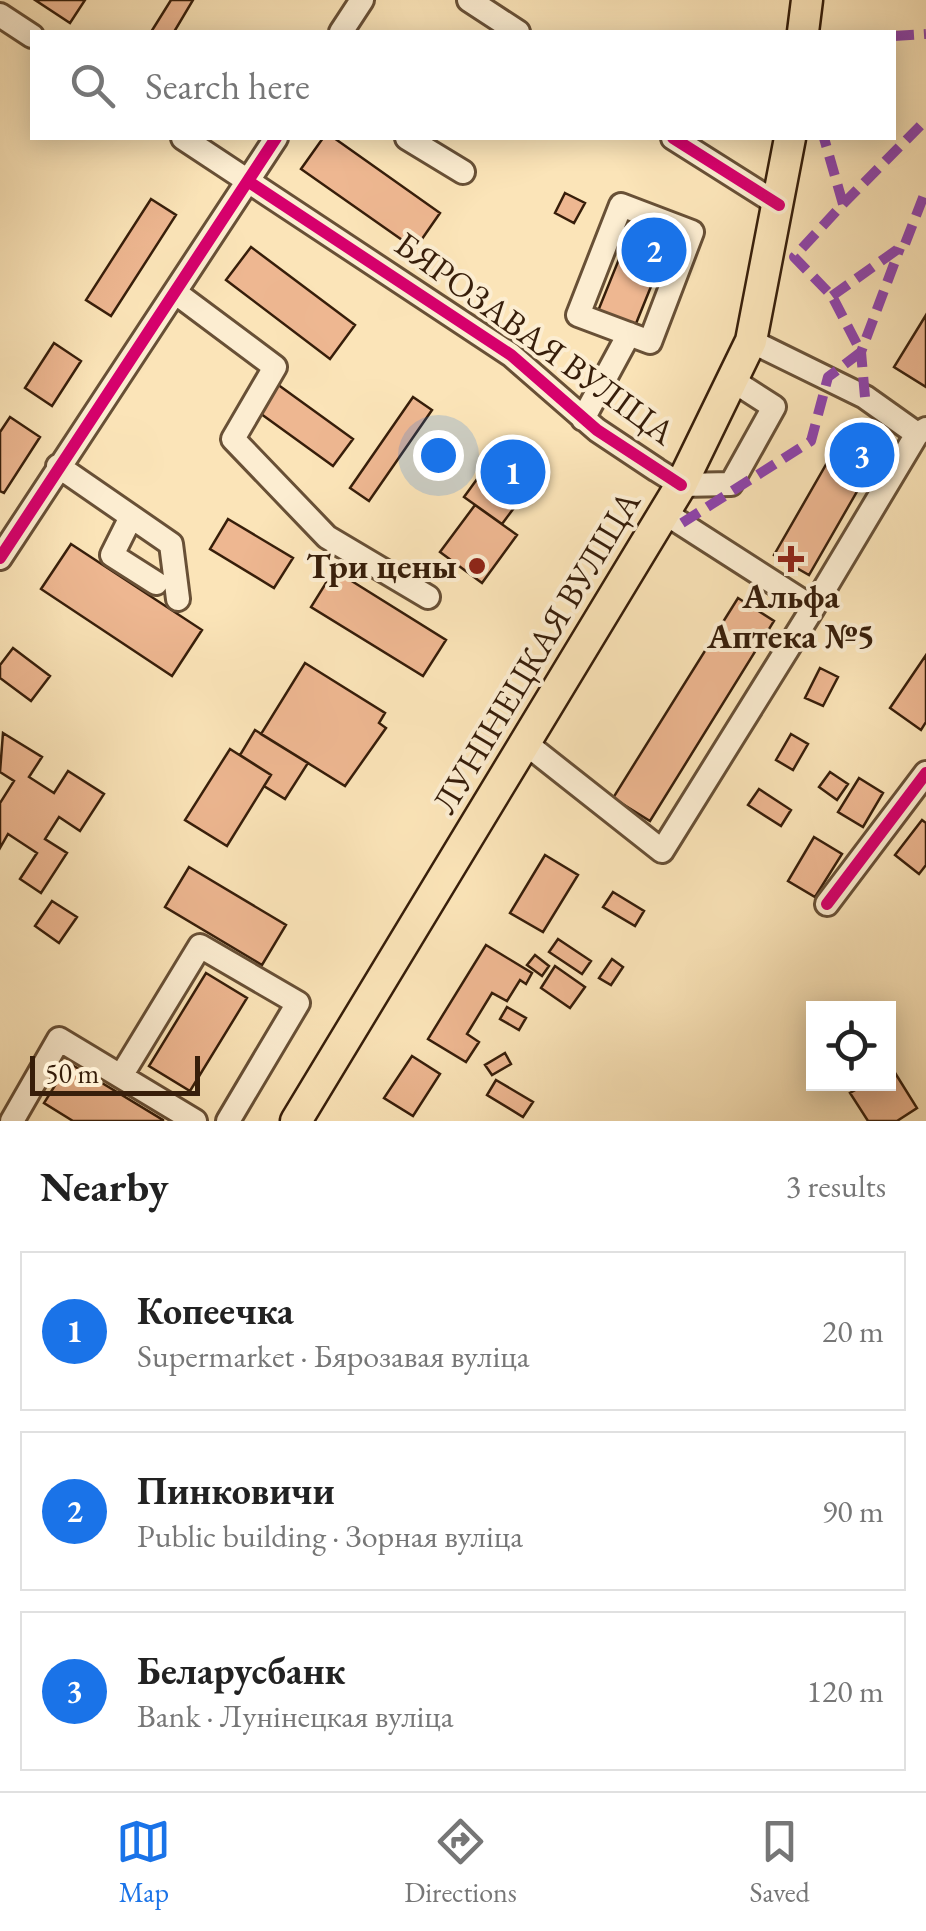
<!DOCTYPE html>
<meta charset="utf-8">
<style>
body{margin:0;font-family:"EB Garamond",serif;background:#f2f2f2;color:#222}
.controls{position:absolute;right:30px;bottom:30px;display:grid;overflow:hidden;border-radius:0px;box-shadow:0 5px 25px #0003}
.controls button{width:90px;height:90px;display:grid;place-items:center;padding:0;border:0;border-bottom:2px solid #e0e0e0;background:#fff;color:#222;font:50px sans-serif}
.scale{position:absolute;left:30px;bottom:25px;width:170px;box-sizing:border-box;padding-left:10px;border:5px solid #371e0a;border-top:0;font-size:28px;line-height:35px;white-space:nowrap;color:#371e0a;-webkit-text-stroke:8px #fcedd1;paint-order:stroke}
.you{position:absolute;left:438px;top:455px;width:35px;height:35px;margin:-25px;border:8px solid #fff;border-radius:50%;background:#1a73e8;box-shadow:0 0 0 15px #1a73e833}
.badge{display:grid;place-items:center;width:65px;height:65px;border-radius:50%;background:#1a73e8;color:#fff;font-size:32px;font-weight:700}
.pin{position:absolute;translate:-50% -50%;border:5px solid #fff;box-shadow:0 2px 10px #0006}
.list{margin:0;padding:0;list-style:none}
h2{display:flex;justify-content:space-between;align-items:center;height:130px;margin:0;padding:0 40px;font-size:42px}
h2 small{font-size:32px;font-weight:400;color:#767676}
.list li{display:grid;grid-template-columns:65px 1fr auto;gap:30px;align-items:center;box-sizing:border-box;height:160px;margin:0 20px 20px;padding:0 20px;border:2px solid #e0e0e0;border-radius:0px}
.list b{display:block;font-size:38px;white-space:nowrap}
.list p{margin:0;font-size:32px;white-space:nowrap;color:#767676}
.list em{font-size:32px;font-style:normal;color:#767676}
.icon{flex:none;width:55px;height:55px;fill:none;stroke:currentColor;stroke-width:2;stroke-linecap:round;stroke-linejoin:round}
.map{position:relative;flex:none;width:926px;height:1121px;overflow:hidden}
.search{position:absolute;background:#fff;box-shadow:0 5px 25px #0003;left:30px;right:30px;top:30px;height:110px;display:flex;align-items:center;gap:25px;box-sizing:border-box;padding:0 35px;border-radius:0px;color:#767676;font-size:38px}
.sheet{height:670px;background:#fff}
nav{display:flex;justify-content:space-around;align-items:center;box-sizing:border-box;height:140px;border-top:2px solid #e0e0e0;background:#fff;font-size:28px;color:#767676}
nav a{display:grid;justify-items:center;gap:5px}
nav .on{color:#1a73e8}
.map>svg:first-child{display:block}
.building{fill:#eeb791;stroke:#371e0a;stroke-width:2.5}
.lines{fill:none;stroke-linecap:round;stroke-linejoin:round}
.minor-casing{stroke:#685036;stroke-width:28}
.major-casing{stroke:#371e0a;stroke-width:35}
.minor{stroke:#fcedd1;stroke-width:22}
.major{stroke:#fbe4b8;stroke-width:30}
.quiet{stroke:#8e44ad;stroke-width:10;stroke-dasharray:20 10;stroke-linecap:butt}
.cycleway-casing{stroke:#fcedd1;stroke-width:19}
.cycleway{stroke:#d6006c;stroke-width:12}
.poi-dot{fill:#8f2418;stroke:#fcedd1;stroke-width:4}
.labels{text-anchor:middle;stroke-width:8;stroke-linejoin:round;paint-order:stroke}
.street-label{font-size:35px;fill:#371e0a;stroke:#fcedd1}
.poi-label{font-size:35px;font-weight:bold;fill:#371e0a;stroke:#fcedd1;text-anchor:end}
</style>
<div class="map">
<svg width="926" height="1121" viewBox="0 0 926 1121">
<rect width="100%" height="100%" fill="#fbe4b8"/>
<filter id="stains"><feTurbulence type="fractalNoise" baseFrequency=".002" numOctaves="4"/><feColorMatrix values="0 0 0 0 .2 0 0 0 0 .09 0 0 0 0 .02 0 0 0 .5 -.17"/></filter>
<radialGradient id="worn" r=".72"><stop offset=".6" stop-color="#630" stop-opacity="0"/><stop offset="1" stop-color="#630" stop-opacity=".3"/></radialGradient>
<path class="building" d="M35 0H85L70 23Z
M171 0H193L174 32H151Z
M323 138H334L440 213 415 249 301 169Z
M565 193 585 203 574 223 555 213Z
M151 199 176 215 111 316 86 300Z
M630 232 667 247 635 326 598 311Z
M251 247 355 325 330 359 226 280Z
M926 315V387L894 367Z
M54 343 81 361 52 406 25 388Z
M277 384 353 439 333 466 257 411Z
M413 397 432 410 369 501 350 488Z
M10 417 40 437 4 493 0 491V432Z
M843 435 878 455 809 575 774 555Z
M499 449 537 477 502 524 464 497Z
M475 505 517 535 482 583 440 552Z
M228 519 293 558 274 588 210 549Z
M71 544 202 630 172 676 41 589Z
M334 570 446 640 423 676 311 607Z
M738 598 774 621 650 821 613 798Z
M13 648 50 676 31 701 0 678V665Z
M926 655V722L921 730 890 708Z
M305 663 385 713 379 723 386 728 345 786 261 734Z
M820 668 838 677 823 706 805 698Z
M255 730 308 763 285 799 264 786 271 775 240 755Z
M3 733 42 757 29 777 54 793 68 771 104 794 80 831 59 817 45 839 67 853 41 893 20 879 37 853 8 834 0 848V803L14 781 0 772Z
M791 734 808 744 793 770 776 760Z
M230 749 271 775 227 846 185 820Z
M830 772 848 784 837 800 819 787Z
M859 778 883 793 863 827 838 812Z
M759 789 791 810 781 826 748 805Z
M922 820 926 823V865L919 874 895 855Z
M814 837 842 854 815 897 788 881Z
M545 855 578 875 543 932 510 913Z
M189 867 286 925 262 965 165 907Z
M613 892 644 911 635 926 603 907Z
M52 901 77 917 59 943 35 926Z
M558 939 591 961 582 974 549 952Z
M486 945 532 973 526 984 520 980 507 1001 492 993 467 1034 479 1042 466 1062 428 1039Z
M535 955 549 966 542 976 527 965Z
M612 959 623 967 611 985 599 978Z
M555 966 585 987 570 1008 541 988Z
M206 973 247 998 190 1091 149 1066Z
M507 1007 526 1018 519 1030 500 1019Z
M505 1053 511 1064 492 1075 485 1065Z
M412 1056 440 1074 413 1116 384 1098Z
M69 1063 163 1120V1121H73L44 1103Z
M892 1068 917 1108 897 1121H868L850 1093 866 1084H888Z
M496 1080 533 1102 523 1117 487 1095Z"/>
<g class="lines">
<g class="minor-casing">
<path id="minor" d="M469 0 518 32
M0 15 32 36
M341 32 362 0
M183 138 511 355 597 430 657 470 681 485 731 484 774 407 732 380
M407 138 463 172
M673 138 779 205
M621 205 692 232 650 342 578 315Z
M176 293 275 367 233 439 327 537 428 597
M751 341 865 397 917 434
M583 419 629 334
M58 466 171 544 178 599
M665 513 813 608 917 434 926 429
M131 517 112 555 156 583
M0 558 276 138
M524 742 662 851 813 608
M827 904 926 773
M121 1076 200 946 298 1003 228 1121
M12 1121 59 1039 195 1121"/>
</g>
<g class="major-casing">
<path id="major" d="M803 32 807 0
M296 1121 681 485 751 341 790 138"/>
</g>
<use href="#minor" class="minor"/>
<use href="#major" class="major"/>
<path class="quiet" d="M894 36 926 34
M843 204 926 120
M832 296 905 244 926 190
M865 397 861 352 900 248
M682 523 811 441 828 377 861 352 832 296 794 257 843 204 824 138"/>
<g class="cycleway-casing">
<path id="cycleway" d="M673 138 779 205
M249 182 511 355 597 430 681 485
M0 558 276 138
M827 904 926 773"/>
</g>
<use href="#cycleway" class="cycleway"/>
</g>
<g class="poi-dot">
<path d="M786 544h10v10h10v10h-10v10h-10v-10h-10v-10h10z"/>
<circle cx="477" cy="566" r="10"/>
</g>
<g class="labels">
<g class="street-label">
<text transform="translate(535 338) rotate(36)" y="12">БЯРОЗАВАЯ ВУЛІЦА</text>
<text transform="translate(536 652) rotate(-59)" y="12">ЛУНІНЕЦКАЯ ВУЛІЦА</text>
</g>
<g class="poi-label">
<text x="457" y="578">Три цены</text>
<text x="791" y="608" text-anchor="middle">Альфа<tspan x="791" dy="40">Аптека №5</tspan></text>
</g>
</g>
<rect width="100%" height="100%" filter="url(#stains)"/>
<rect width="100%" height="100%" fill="url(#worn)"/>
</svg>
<div class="controls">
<button><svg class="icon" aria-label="locate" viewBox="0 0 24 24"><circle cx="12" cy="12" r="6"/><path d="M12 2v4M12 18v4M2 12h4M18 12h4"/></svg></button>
</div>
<div class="scale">50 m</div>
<div class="you"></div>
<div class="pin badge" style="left:513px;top:472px">1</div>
<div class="pin badge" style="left:654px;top:250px">2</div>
<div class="pin badge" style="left:862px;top:455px">3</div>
<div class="search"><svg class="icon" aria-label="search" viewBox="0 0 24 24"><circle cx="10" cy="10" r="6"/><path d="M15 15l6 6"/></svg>Search here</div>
</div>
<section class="sheet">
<h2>Nearby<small>3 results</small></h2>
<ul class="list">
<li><span class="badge">1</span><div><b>Копеечка</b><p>Supermarket · Бярозавая вуліца</p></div><em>20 m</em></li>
<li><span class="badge">2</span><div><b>Пинковичи</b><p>Public building · Зорная вуліца</p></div><em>90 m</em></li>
<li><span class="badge">3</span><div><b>Беларусбанк</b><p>Bank · Лунінецкая вуліца</p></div><em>120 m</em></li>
</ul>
</section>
<nav>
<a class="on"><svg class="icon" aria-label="map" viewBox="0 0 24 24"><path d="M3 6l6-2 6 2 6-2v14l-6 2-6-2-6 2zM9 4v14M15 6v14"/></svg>Map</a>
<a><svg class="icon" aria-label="directions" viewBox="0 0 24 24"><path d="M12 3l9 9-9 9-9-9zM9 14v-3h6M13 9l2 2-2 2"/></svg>Directions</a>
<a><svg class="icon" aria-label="saved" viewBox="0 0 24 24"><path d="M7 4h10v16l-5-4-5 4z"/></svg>Saved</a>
</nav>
